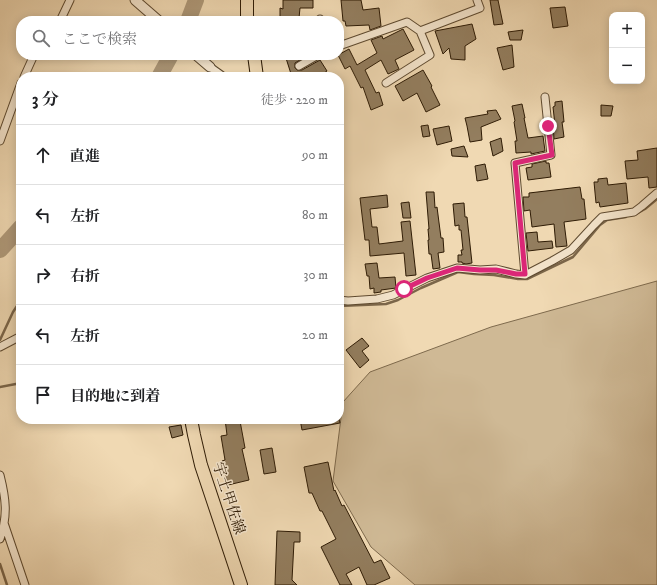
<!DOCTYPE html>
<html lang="ja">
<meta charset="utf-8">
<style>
body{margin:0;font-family:"IM FELL DW Pica","Noto Serif JP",serif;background:#f6f6f6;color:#202124}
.controls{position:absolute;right:12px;top:12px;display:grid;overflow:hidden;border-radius:8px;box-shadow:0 2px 10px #0003}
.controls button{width:36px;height:36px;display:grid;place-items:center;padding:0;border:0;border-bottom:1px solid #e0e0e0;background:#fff;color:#202124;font:20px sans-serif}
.stop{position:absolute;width:12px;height:12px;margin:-9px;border:3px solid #db2777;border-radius:50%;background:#fff}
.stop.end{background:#db2777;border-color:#fff;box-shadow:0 1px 4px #0008}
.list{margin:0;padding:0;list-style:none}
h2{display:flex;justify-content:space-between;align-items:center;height:52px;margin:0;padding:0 16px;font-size:17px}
h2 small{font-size:13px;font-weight:400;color:#757577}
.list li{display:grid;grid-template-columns:26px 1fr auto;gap:12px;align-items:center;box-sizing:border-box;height:60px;padding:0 16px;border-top:1px solid #e0e0e0}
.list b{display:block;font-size:15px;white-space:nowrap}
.list em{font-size:13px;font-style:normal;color:#757577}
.icon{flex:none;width:22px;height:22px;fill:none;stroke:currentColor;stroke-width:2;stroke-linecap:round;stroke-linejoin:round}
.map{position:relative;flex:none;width:657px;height:585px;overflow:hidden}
.search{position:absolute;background:#fff;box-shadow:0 2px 10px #0003;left:16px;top:16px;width:328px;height:44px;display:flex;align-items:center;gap:10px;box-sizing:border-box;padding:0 14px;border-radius:16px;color:#757577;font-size:15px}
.panel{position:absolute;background:#fff;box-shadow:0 2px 10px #0003;left:16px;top:72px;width:328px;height:352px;border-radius:16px}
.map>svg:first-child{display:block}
.green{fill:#cfb995;stroke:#7e6a4d}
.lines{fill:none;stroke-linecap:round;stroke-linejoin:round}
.stream{stroke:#7b664a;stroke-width:2.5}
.river{stroke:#ae9878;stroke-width:16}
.building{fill:#937e5f;stroke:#2e1b05}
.minor-casing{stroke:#5e4a30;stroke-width:9}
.tertiary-casing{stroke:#5e4a30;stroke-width:11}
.primary-casing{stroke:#2e1b05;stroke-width:14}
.minor{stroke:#f5e6ce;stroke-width:7}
.tertiary{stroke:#f5e6ce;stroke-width:9}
.primary{stroke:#f0d9b3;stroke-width:12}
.route{stroke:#db2777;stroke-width:5}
.labels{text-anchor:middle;stroke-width:3;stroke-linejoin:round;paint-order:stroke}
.street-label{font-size:15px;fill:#2e1b05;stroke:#f5e6ce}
</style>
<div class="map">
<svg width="657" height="585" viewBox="0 0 657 585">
<rect width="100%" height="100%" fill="#f0d9b3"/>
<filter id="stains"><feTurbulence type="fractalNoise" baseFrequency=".005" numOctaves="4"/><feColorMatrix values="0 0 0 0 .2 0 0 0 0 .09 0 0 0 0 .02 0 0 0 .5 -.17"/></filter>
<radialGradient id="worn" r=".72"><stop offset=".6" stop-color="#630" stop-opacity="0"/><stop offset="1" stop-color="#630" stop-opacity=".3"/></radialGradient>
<path class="green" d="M657 281V585H415L371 547 333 481 343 402 370 372 491 327Z"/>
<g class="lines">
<path class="stream" d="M636 214 645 209 657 199
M339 306 386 304 398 300 421 288 458 272 474 274 494 275 518 279H527L573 257 600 225 607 220 626 217
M0 340 13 312 21 300
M0 387 21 383
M0 564 7 585"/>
<path class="river" d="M188 21 196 0
M159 77 171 55
M0 250 21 227"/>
</g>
<path class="building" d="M283 0H313V8H300L299 18 296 19 295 21H280V8L283 9Z
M341 0H361L363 10 379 8 381 26 370 30 369 25 346 26 345 21H343Z
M490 0H498L503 24 494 25Z
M565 7 568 26 553 28 550 8Z
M472 24 476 39 465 46V60L451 59 449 48 443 54 435 31Z
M403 29 414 50 395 60 399 69 388 74 381 60 365 70 376 93 379 92 383 105 371 110 363 87 361 88 350 66 345 69 338 55 349 49 357 65 377 53 371 40 382 36 383 39Z
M523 30 521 40H510L508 32Z
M512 45 514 67 503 70 497 48Z
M285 55H308L295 63V68L297 70H302L320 60 327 71 318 77H292Z
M423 70 432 86 431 87 440 105 426 112 417 93 403 101 395 86Z
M562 101 564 122H562L564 137 554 139 553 125H555L553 107 555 106V102Z
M522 104 525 118H524L528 138 543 136 545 151 531 154V152L516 153 515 141H517L514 122 515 121 512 106Z
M601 105 613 106 611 116H601Z
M496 110 501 119 481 127 482 140 470 142 467 126 465 118 488 114 487 111Z
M428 125 430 136 423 137 421 126Z
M449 126 452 141 437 145 433 129Z
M501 138 503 151 493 156 490 142Z
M464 146 468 157 452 156 451 149Z
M657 148V187L649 188 648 177 627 179 625 161 638 160 637 151Z
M546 161V163H549L551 177 528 180 526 168 532 167V164Z
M485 164 488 179 477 181 475 166Z
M607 178 608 185 626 183 628 203 600 207 599 202 596 203 594 182H598V179Z
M580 187 582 199H584L586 219 564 222 567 246 556 247 554 224 532 227 530 210 524 211 523 197H529V193Z
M426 192H434L435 208 437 207 441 238H443L444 252 438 253 440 268 433 269 431 254H429L428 240H429L428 229H429Z
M387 195 388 207 370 209 372 227H377L379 244 403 241 401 222 410 221 416 275 406 276 404 253 370 256 369 240H365L360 198Z
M409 202 411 218H403L401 203Z
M464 203 465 217H467L472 263 466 264 462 263V262H458V255H462L461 250H463L461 230H459V225L455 226 453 204Z
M537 232 538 242 552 241 553 248 528 251 526 233Z
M377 263 379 278 395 277 396 288 381 290V292L374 293V288L370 289 369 276H367L365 264Z
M362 338 369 346 362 351 369 360 360 368 346 350Z
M225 419H233L234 423 240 421 245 448 242 449 249 480 228 485 222 461 225 460 221 436 227 435Z
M300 419H339L340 423 302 430Z
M181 425 183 435 172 438 169 427Z
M272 448 276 472 264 474 260 450Z
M328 462 334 491 335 490 342 506 344 505 374 563 381 560 390 578 374 585H367L359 567 346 574 352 585H340L321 547 336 539 322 511H320L312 493H309L304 467Z
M277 531 300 532V542H294L292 580 297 585H275Z"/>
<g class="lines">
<g class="minor-casing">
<path id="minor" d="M320 19V21
M60 21 70 0
M339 46 407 22 420 31 480 8 477 0
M299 66 318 55
M210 67 224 77
M24 77 34 55
M386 83 430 55 420 31
M0 141 21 83
M525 275 515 163 551 155 545 97
M339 300 348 301 377 299 393 295 427 278 457 268 480 270 496 269 516 274 525 275 552 261 571 250 594 225 602 217 634 212 642 206 657 193
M0 347 21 336
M0 475C6 499 8 515 0 539
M4 523 25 585"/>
</g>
<g class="tertiary-casing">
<path id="tertiary" d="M135 0 159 21
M196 55 210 67"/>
</g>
<g class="primary-casing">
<path id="primary" d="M247 0V16L248 21
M254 55 257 77
M191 419 194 435 201 465 241 585"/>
</g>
<use href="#minor" class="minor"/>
<use href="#tertiary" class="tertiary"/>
<use href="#primary" class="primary"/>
</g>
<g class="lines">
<path class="route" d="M404 289 427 278 457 268 480 270H496L516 274H525L515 163 552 155 548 126"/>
</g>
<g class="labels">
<g class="street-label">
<text transform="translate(229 498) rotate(72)" y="5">宇土甲佐線</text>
</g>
</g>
<rect width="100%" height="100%" filter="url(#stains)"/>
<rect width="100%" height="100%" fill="url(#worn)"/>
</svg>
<div class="controls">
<button>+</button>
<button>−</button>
</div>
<div class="stop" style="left:404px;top:289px"></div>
<div class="stop end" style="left:548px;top:126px"></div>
<div class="search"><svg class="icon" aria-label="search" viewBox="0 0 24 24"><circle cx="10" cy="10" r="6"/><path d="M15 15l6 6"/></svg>ここで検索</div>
<section class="panel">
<h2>3 分<small>徒歩 · 220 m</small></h2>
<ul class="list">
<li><svg class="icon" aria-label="ahead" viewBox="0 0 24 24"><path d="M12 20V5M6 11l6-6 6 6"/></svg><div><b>直進</b></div><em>90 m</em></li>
<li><svg class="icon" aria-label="left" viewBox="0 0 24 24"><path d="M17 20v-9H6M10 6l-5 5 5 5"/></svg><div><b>左折</b></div><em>80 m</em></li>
<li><svg class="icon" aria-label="right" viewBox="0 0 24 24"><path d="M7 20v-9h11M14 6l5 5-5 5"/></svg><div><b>右折</b></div><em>30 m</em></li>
<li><svg class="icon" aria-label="left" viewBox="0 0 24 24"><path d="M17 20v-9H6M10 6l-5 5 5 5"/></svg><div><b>左折</b></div><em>20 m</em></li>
<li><svg class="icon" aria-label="arrive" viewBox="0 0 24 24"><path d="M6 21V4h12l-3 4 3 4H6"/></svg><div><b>目的地に到着</b></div></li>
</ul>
</section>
</div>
